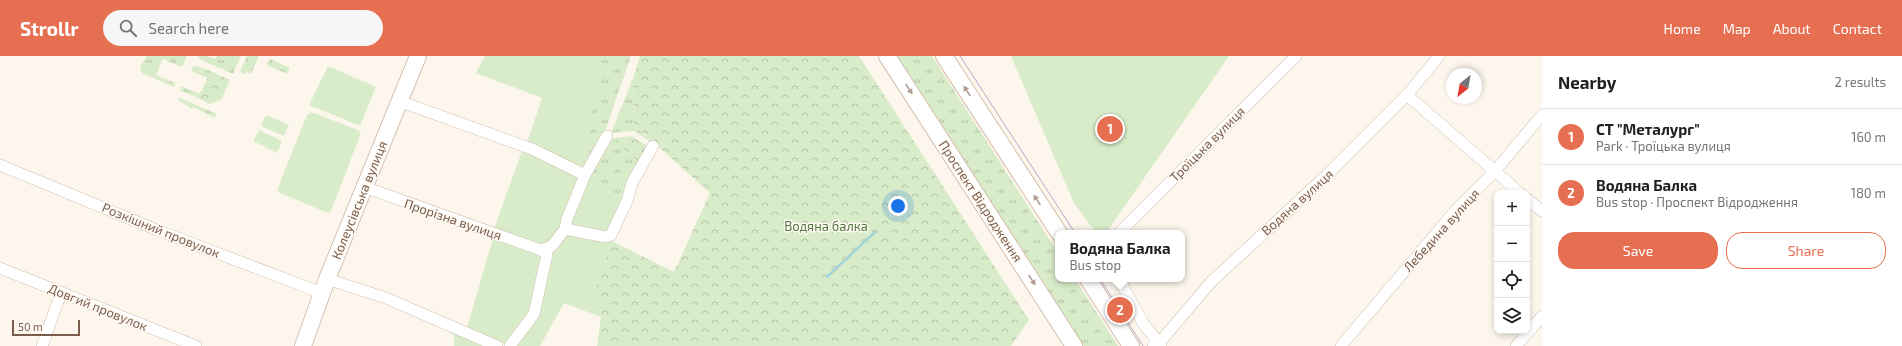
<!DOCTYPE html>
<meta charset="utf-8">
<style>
body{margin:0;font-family:"Exo 2",sans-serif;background:#f6f6f6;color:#202124}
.controls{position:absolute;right:12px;bottom:12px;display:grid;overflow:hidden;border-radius:8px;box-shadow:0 2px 6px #0003}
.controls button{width:36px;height:36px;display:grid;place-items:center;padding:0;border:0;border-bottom:1px solid #e0e0e0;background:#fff;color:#202124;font:20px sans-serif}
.compass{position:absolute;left:1446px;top:12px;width:36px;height:36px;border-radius:50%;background:#fff;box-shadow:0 2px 6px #0003;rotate:211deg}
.scale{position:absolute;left:12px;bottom:10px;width:68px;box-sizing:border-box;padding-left:4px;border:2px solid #7a5c4d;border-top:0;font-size:11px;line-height:14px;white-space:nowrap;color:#7a5c4d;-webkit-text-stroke:3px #fffaf3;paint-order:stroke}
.you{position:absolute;left:898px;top:150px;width:14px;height:14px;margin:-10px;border:3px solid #fff;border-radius:50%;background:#1a73e8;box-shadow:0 0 0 6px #1a73e833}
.badge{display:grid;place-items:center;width:26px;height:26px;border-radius:50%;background:#e76f51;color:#fff;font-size:13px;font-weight:700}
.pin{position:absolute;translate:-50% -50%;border:2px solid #fff;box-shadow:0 1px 4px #0006}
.popup{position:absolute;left:1055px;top:174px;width:130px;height:52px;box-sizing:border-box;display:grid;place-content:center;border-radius:8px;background:#fff;filter:drop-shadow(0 1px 3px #0005);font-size:13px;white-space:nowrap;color:#757577}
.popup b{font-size:15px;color:#202124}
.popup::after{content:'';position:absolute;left:50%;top:100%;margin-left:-8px;border:8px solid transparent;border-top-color:#fff}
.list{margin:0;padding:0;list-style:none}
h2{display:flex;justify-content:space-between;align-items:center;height:52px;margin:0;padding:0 16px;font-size:17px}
h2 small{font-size:13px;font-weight:400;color:#757577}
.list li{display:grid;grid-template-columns:26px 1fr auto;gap:12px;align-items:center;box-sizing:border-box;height:56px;padding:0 16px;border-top:1px solid #e0e0e0}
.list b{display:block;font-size:15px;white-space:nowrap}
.list p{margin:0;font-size:13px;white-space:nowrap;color:#757577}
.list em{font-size:13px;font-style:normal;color:#757577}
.actions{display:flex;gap:8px;padding:12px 16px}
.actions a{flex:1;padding:9px 0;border:1px solid #e76f51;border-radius:16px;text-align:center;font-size:14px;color:#e76f51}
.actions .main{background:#e76f51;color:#fff}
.icon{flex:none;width:22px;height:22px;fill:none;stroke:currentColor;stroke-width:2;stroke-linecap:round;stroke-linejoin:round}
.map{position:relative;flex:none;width:1542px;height:290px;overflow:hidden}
header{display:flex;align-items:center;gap:24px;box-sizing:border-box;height:56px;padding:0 20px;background:#e76f51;color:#fff}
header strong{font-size:19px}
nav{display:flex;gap:22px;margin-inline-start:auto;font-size:14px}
.search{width:280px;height:36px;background:#f6f6f6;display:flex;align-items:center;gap:10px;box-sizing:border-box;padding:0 14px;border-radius:22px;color:#757577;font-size:15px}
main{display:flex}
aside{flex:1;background:#fff}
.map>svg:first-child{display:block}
.grass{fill:url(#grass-tufts)}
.forest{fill:url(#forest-crowns)}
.garden{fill:#d8ecc9}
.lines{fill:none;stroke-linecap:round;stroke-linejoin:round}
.stream{stroke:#a5d3da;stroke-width:2.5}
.street-casing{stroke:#d1beb0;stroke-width:12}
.secondary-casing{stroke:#d6c0b0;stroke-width:18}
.street{stroke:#fff;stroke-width:11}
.secondary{stroke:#fff;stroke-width:16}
.tram{stroke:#b9a8c9;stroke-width:1}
.oneway{fill:#af9d94}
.labels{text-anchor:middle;stroke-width:3;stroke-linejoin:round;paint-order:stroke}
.street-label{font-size:13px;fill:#7a5c4d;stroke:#fffaf3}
.park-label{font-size:13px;fill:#537a41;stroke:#fffaf3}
</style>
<header>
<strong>Strollr</strong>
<div class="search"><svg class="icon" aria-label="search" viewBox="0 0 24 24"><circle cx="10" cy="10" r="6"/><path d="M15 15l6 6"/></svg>Search here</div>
<nav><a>Home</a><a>Map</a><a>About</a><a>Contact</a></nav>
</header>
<main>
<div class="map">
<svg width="1542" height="290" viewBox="0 0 1542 290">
<defs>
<pattern id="grass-tufts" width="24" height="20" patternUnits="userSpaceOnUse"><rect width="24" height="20" fill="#d8ecc9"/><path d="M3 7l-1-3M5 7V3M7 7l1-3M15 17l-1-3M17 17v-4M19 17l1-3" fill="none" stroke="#b4c2a5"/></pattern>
<pattern id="forest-crowns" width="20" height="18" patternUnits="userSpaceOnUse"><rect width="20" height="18" fill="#d8ecc9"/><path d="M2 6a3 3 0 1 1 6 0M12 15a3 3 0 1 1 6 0" fill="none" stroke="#b4c2a5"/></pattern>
</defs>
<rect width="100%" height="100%" fill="#fdf6ec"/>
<path class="grass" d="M147 0H187L182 11 163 3 156 19 175 27 174 31 142 17 140 10Z
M198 0H207L215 3 217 0H241L233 18 201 4Z
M583 0H631L604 78 582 114 591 61 603 9Z
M893 0H932L1058 197V223H1075L1118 290H1079Z
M270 3 290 12 287 18 269 10 267 8Z
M194 9 211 15 207 22 191 15Z
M634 20 633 68 657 90 634 75 611 77Z
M181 30 200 38 198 42 180 34Z
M180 42 217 58 214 62 193 51 192 53 178 44Z
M610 82H615L618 89 639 106 623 142 586 126Z"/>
<path class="forest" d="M247 0H259L251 18 246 15 245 19 240 16Z
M640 0H859L1029 264 1011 290H597L601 261 596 228 612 185 674 216 710 137 633 68 634 20Z
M211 15 230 24 221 44 210 48 198 42Z
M631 80 649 91 639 106 618 89 615 82Z"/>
<path class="garden" d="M485 0H583L603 9 591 61 582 114 527 87 542 42 476 17Z
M1011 0H1229L1106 177H1096L1074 147Z
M328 10 376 31 360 70 309 49Z
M311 56 358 74 361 77 331 155 328 157 280 137 277 134 307 59Z
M266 59 289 69 284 80 261 70Z
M259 74 282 85 277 97 253 85Z
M522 95 529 97 580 122 557 178 551 185 539 190 494 173Z
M586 126 623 142 606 177 569 170Z
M567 177 612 185 596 228 601 261 564 247 540 290H515L539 259 550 196Z
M493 182 543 200 531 258 506 288 467 272Z
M451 276 488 290H454V280Z"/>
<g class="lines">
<path class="stream" d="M827 221 875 176"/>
<g class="street-casing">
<path id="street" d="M1407 39 1520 137
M399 45 532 93 585 119
M0 109 157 174 322 237
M364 131 541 194
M1527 143 1542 155
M565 173 606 181 611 179 627 145 632 127 653 90
M1119 177 1296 0
M0 212 196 290
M327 223 386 242 497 290
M1119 223 1143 267 1161 290
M42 290 61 237
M510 290 534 258 547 198 541 194 552 190 565 173 567 163 585 119 607 80
M1153 290 1159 287 1211 226 1329 117 1407 39 1439 0
M1341 290 1456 154 1495 115 1542 59
M1516 290 1542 260"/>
</g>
<g class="secondary-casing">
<path id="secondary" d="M887 0 1074 290
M944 0 1059 177
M1088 223 1131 290
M303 290 327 223 418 0"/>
</g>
<use href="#street" class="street"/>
<use href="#secondary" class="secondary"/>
<path class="tram" d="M960 0 1075 177
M1100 223 1143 290"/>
</g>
<defs><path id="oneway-solid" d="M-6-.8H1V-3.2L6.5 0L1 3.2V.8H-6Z"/></defs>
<g class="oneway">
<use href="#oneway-solid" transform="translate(909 33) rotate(57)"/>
<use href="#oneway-solid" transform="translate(967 35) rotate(-123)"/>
<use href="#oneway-solid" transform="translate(1037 144) rotate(-123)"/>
<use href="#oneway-solid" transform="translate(1032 224) rotate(57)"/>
</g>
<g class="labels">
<g class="street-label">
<text transform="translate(1207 88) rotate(-45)" y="5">Троїцька вулиця</text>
<text transform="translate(359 144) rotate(-68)" y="5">Колеусівська вулиця</text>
<text transform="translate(981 145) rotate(57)" y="5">Проспект Відродження</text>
<text transform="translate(1297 146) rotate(-42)" y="5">Водяна вулиця</text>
<text transform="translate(453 163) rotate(19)" y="5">Прорізна вулиця</text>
<text transform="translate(161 174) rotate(22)" y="5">Розкішний провулок</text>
<text transform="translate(1441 174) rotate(-48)" y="5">Лебедина вулиця</text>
<text transform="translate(98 251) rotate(22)" y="5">Довгий провулок</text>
</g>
<g class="park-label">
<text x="826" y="175">Водяна балка</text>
</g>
</g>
</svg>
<div class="controls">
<button>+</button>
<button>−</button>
<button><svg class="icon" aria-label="locate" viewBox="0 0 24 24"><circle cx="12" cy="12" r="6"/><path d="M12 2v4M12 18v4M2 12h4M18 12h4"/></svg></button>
<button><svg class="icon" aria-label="layers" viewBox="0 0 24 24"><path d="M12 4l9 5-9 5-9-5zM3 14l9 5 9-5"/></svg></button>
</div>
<svg class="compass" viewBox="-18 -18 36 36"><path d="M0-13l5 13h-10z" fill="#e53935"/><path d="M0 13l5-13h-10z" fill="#757577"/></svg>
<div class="scale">50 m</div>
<div class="you"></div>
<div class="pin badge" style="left:1110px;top:73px">1</div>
<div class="pin badge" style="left:1120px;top:254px">2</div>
<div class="popup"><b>Водяна Балка</b>Bus stop</div>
</div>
<aside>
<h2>Nearby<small>2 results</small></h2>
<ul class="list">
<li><span class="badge">1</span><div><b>СТ &quot;Металург&quot;</b><p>Park · Троїцька вулиця</p></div><em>160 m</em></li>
<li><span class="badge">2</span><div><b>Водяна Балка</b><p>Bus stop · Проспект Відродження</p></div><em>180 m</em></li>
</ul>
<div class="actions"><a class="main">Save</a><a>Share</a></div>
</aside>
</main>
